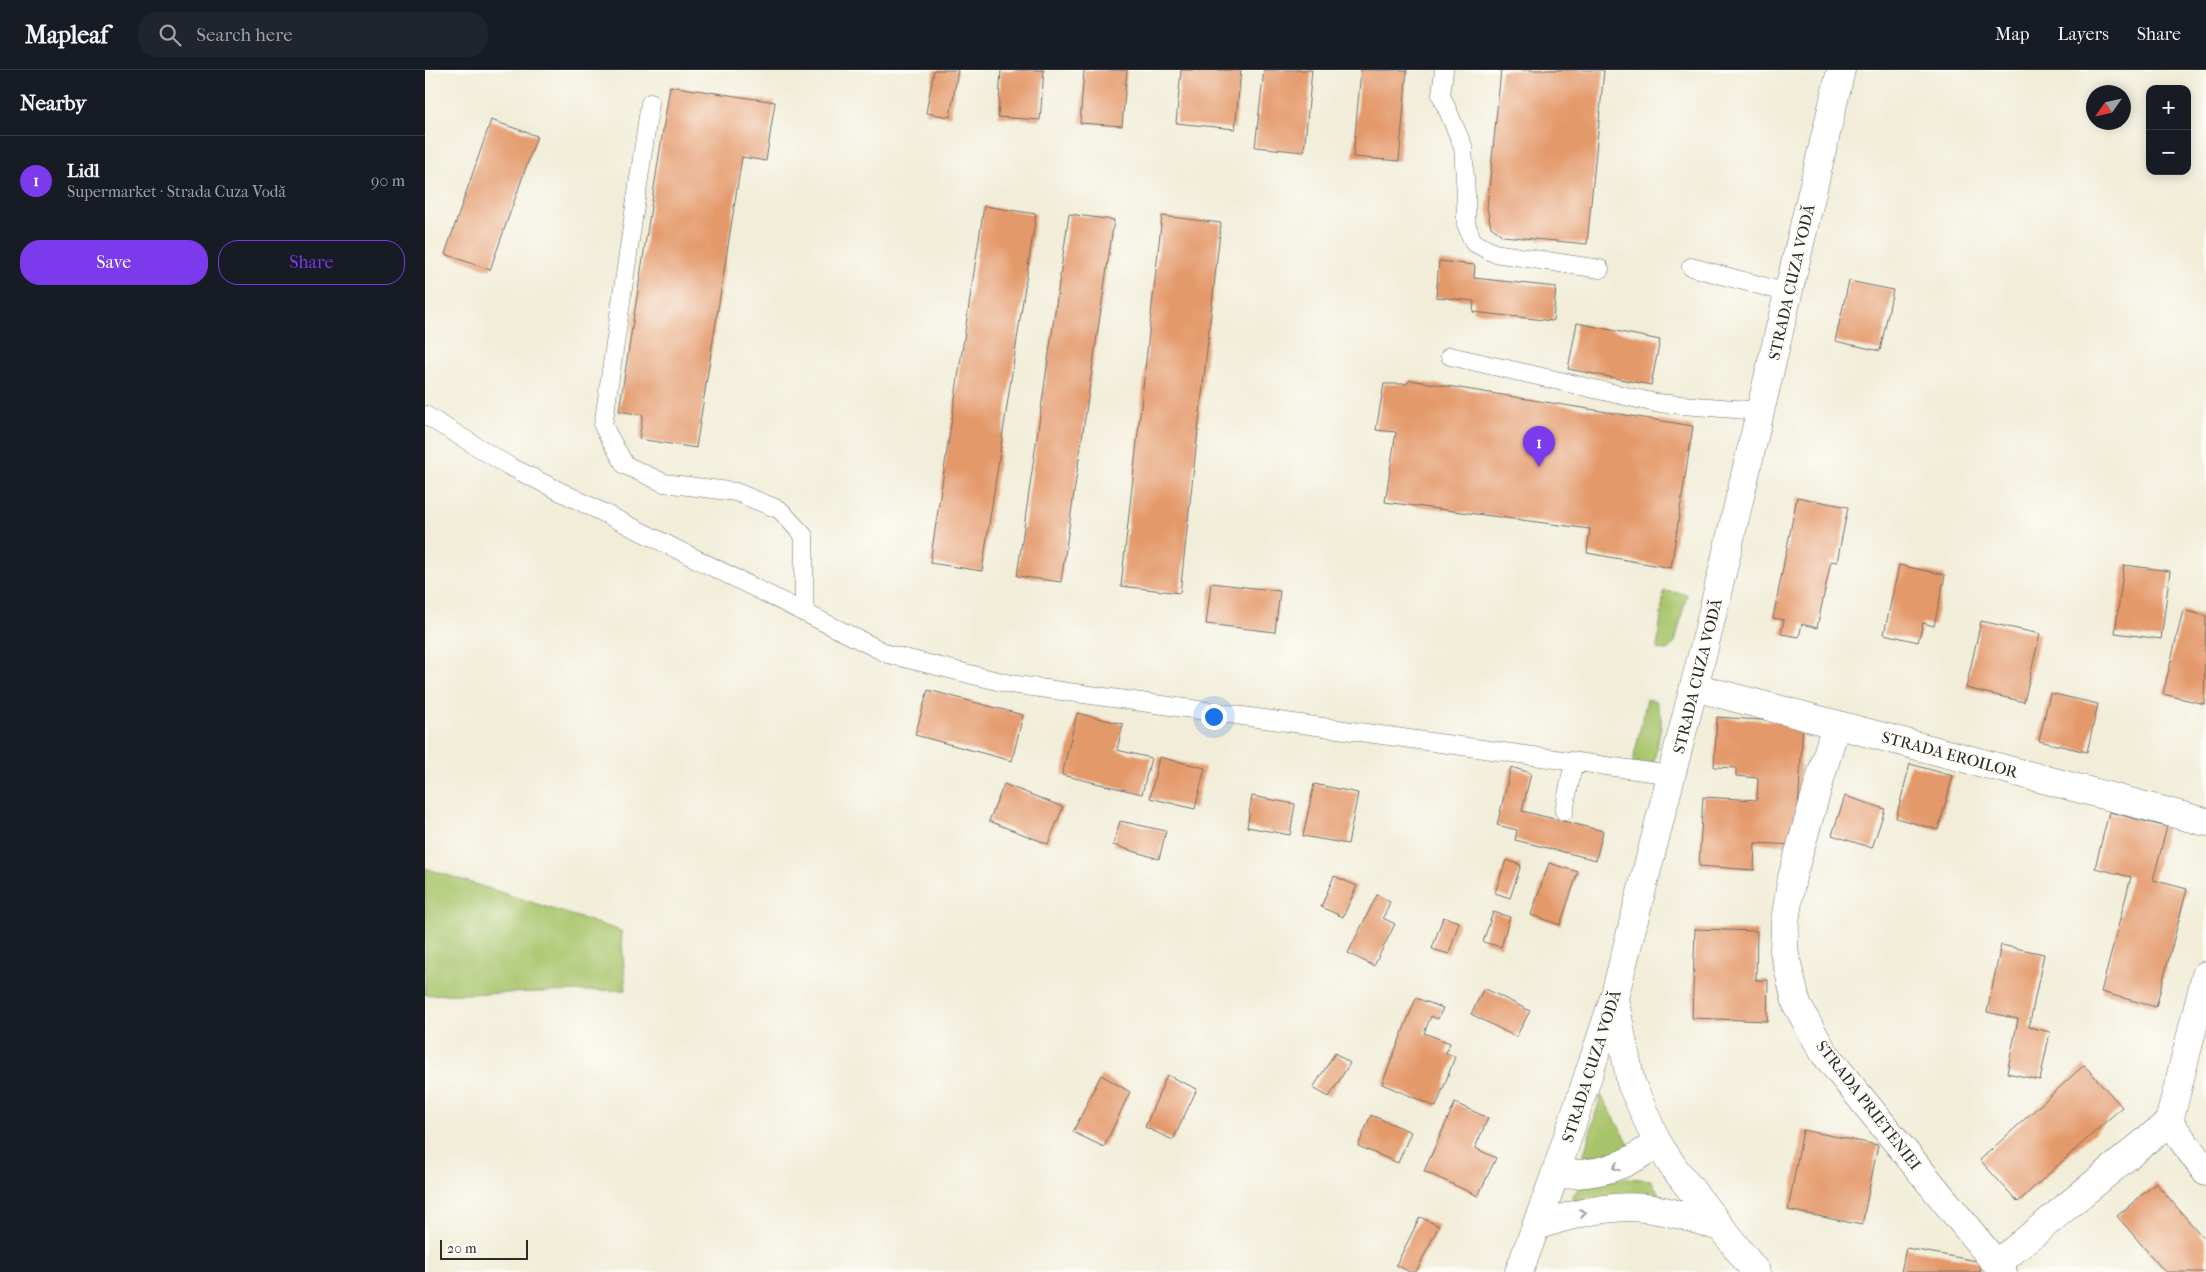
<!DOCTYPE html>
<meta charset="utf-8">
<style>
body{margin:0;font-family:"IM FELL French Canon",serif;background:#20242c;color:#f1f3f6}
.controls{position:absolute;right:15px;top:15px;display:grid;overflow:hidden;border-radius:10px;box-shadow:0 2px 12px #0003}
.controls button{width:45px;height:45px;display:grid;place-items:center;padding:0;border:0;border-bottom:1px solid #363941;background:#171b24;color:#f1f3f6;font:25px sans-serif}
.compass{position:absolute;left:1661px;top:15px;width:45px;height:45px;border-radius:50%;background:#171b24;box-shadow:0 2px 12px #0003;rotate:236deg}
.scale{position:absolute;left:15px;bottom:12px;width:88px;box-sizing:border-box;padding-left:5px;border:2px solid #2b2b2b;border-top:0;font-size:14px;line-height:18px;white-space:nowrap;color:#2b2b2b;-webkit-text-stroke:4px #fdfcf7;paint-order:stroke}
.you{position:absolute;left:788px;top:646px;width:18px;height:18px;margin:-12px;border:4px solid #fff;border-radius:50%;background:#1a73e8;box-shadow:0 0 0 8px #1a73e833}
.badge{display:grid;place-items:center;width:32px;height:32px;border-radius:50%;background:#7c3aed;color:#fff;font-size:16px;font-weight:700}
.pin{position:absolute;translate:-50% -41px;filter:drop-shadow(0 1px 2px #0008)}
.pin::after{content:'';position:absolute;top:26px;width:18px;height:15px;background:inherit;clip-path:polygon(0 0,100% 0,50% 100%)}
.list{margin:0;padding:0;list-style:none}
h2{display:flex;justify-content:space-between;align-items:center;height:65px;margin:0;padding:0 20px;font-size:21px}
h2 small{font-size:16px;font-weight:400;color:#9ea1a6}
.list li{display:grid;grid-template-columns:32px 1fr auto;gap:15px;align-items:center;box-sizing:border-box;height:90px;padding:0 20px;border-top:1px solid #363941}
.list b{display:block;font-size:19px;white-space:nowrap}
.list p{margin:0;font-size:16px;white-space:nowrap;color:#9ea1a6}
.list em{font-size:16px;font-style:normal;color:#9ea1a6}
.actions{display:flex;gap:10px;padding:15px 20px}
.actions a{flex:1;padding:11px 0;border:1px solid #7c3aed;border-radius:20px;text-align:center;font-size:18px;color:#7c3aed}
.actions .main{background:#7c3aed;color:#fff}
.icon{flex:none;width:28px;height:28px;fill:none;stroke:currentColor;stroke-width:2;stroke-linecap:round;stroke-linejoin:round}
.map{position:relative;flex:none;width:1781px;height:1202px;overflow:hidden}
header{display:flex;align-items:center;gap:30px;box-sizing:border-box;height:70px;padding:0 25px;background:#171b24;border-bottom:1px solid #363941}
header strong{font-size:24px}
nav{display:flex;gap:28px;margin-inline-start:auto;font-size:18px}
.search{width:350px;height:45px;background:#20242c;display:flex;align-items:center;gap:12px;box-sizing:border-box;padding:0 18px;border-radius:20px;color:#9ea1a6;font-size:19px}
main{display:flex}
aside{flex:1;background:#171b24}
.map>svg:first-child{display:block}
.green{fill:#a8c46b;stroke:#6a784b}
.building{fill:#e4996a}
.lines{fill:none;stroke-linecap:round;stroke-linejoin:round}
.lane-casing{stroke:#706f68;stroke-width:19}
.street-casing{stroke:#706f68;stroke-width:29}
.primary-casing{stroke:#706f68;stroke-width:29}
.lane{stroke:#fff;stroke-width:18}
.street{stroke:#fff;stroke-width:28}
.primary{stroke:#fff;stroke-width:28}
.oneway{stroke:#a0a0a0}
.labels{text-anchor:middle;stroke-width:4.5;stroke-linejoin:round;paint-order:stroke}
.street-label{font-size:16px;fill:#2b2b2b;stroke:#fdfcf7}
</style>
<header>
<strong>Mapleaf</strong>
<div class="search"><svg class="icon" aria-label="search" viewBox="0 0 24 24"><circle cx="10" cy="10" r="6"/><path d="M15 15l6 6"/></svg>Search here</div>
<nav><a>Map</a><a>Layers</a><a>Share</a></nav>
</header>
<main>
<aside>
<h2>Nearby<small></small></h2>
<ul class="list">
<li><span class="badge">1</span><div><b>Lidl</b><p>Supermarket · Strada Cuza Vodă</p></div><em>90 m</em></li>
</ul>
<div class="actions"><a class="main">Save</a><a>Share</a></div>
</aside>
<div class="map">
<svg width="1781" height="1202" viewBox="0 0 1781 1202">
<rect width="100%" height="100%" fill="#fdfcf7"/>
<filter id="ink" filterUnits="userSpaceOnUse"><feTurbulence type="fractalNoise" baseFrequency=".02" numOctaves="2"/><feDisplacementMap in="SourceGraphic" scale="10" xChannelSelector="R" yChannelSelector="G"/><feConvolveMatrix kernelMatrix="1 2 1 2 8 2 1 2 1" color-interpolation-filters="sRGB"/></filter>
<filter id="wash" filterUnits="userSpaceOnUse"><feTurbulence type="fractalNoise" baseFrequency=".0096" numOctaves="4" result="noise"/><feDisplacementMap in="SourceGraphic" scale="20" xChannelSelector="R" yChannelSelector="G"/><feGaussianBlur stdDeviation="1.12" result="paint"/><feColorMatrix in="noise" values="0 0 0 0 0 0 0 0 0 0 0 0 0 0 0 0 0 1.4 0 .05"/><feComposite in="paint" operator="in"/></filter>
<g filter="url(#wash)">
<rect width="100%" height="100%" fill="#f1edd8"/>
<path class="green" d="M1239 521 1262 524 1250 573 1242 580 1232 579Z
M1222 629 1231 631 1236 648V656L1227 702 1206 700Z
M0 798 196 861 201 920 0 925Z
M1176 1025 1207 1079 1158 1088Z
M1202 1108 1226 1110 1237 1129 1149 1132 1147 1127C1155 1111 1185 1110 1202 1108Z"/>
<g id="blocks">
<path class="building" d="M509 0H533L525 47 501 43Z
M576 0H619L615 50 573 47Z
M659 0H702L697 56 655 53Z
M756 0H816L810 59 751 53Z
M839 0H887L879 82 830 77Z
M936 0H982L974 91 928 87Z
M1076 0H1179L1162 174 1078 166 1066 157 1062 138Z
M245 16 350 32 341 91 317 87 271 378 214 369 218 345 194 341Z
M66 50 112 66 65 200 20 184Z
M559 136 611 144 557 501 505 493Z
M644 144 689 150 636 512 592 506Z
M737 146 796 153 755 523 696 516Z
M1014 191 1050 195 1049 208 1131 217 1128 251 1048 242 1049 231 1011 227Z
M1424 211 1468 220 1455 281 1410 271Z
M1152 253 1235 270 1226 315 1143 299Z
M985 310 1268 356 1246 498 1162 483 1165 459 960 432 971 362 951 360 959 314H981Z
M1372 427 1423 437 1412 492 1406 491 1392 558 1377 554 1374 567 1356 564 1359 550 1348 548Z
M1474 495 1520 505 1509 556 1498 553 1493 572 1459 564Z
M1699 495 1745 501 1736 569 1690 563Z
M786 513 855 521 850 562 781 554Z
M1758 540 1781 546 1779 634 1738 624Z
M1556 551 1615 564 1599 632 1541 618Z
M503 620 598 645 587 691 490 665Z
M1625 623 1673 634 1662 682 1614 671Z
M652 643 698 654 692 680 726 688 717 724 637 705Z
M1292 647 1378 653 1371 775 1330 773 1329 800 1274 796 1278 727 1332 730 1333 708 1311 706V698L1289 697Z
M734 687 780 698 770 739 725 728Z
M1485 694 1528 706 1513 760 1471 748Z
M1086 697 1106 703 1097 741 1178 761 1171 790 1090 770 1092 760 1072 755Z
M579 714 638 737 623 774 564 751Z
M889 714 933 723 923 774 878 766Z
M827 726 870 734 865 765 822 757Z
M1420 726 1460 739 1447 778 1407 765Z
M1684 742 1742 757 1728 810 1762 819 1731 937 1676 922 1706 807 1670 798Z
M695 751 741 761 734 789 688 775Z
M1081 790 1096 795 1085 828 1070 823Z
M1124 793 1153 802 1135 855 1106 845Z
M909 806 932 816 918 847 896 837Z
M952 825 965 832 958 848 970 854 949 896 923 883Z
M1068 842 1085 847 1076 877 1058 872Z
M1018 847 1034 852 1024 884 1007 879Z
M1270 859 1332 861 1331 910H1343L1342 951 1267 948Z
M1576 875 1619 884 1604 957 1625 962 1615 1010 1582 1003 1593 949 1562 942Z
M1059 918 1105 941 1091 967 1046 944Z
M991 928 1018 938 1013 949 1006 946 999 963 1025 973 1021 983 1030 987 1011 1037 957 1014Z
M910 983 925 993 904 1027 888 1018Z
M1659 995 1697 1037 1593 1132 1555 1090Z
M676 1005 705 1022 679 1077 648 1062Z
M742 1005 772 1019 748 1070 720 1057Z
M1030 1033 1063 1048 1050 1078 1071 1088 1053 1126 999 1101Z
M946 1045 986 1062 973 1093 933 1076Z
M1378 1060 1453 1075 1437 1155 1363 1140Z
M1731 1113 1781 1171V1202H1740L1692 1146Z
M995 1147 1014 1156 991 1202H985L971 1195Z
M1481 1178 1557 1192 1555 1202H1476Z"/>
</g>
</g>
<g filter="url(#ink)">
<use href="#blocks" fill-opacity="0" stroke="#706f68" stroke-width="1"/>
<g class="lines">
<g class="lane-casing">
<path id="lane" d="M1019 0 1016 25 1038 76 1041 125V154L1048 172 1069 183 1175 199
M225 33 178 356 200 395 239 413 311 422 355 440 379 466V543
M1266 197 1364 223
M1025 286 1231 333 1336 341
M0 345 84 396 463 584 585 614 1247 705
M1139 741 1149 691"/>
</g>
<g class="street-casing">
<path id="street" d="M1269 617 1781 752
M1411 654 1367 807 1360 851 1359 881 1372 935 1399 983 1578 1202
M1781 905 1744 1052 1781 1102
M1572 1194 1744 1052
M1094 1202 1130 1105 1189 928"/>
</g>
<g class="primary-casing">
<path id="primary" d="M1130 1105C1170 1105 1201 1099 1232 1072
M1111 1156C1146 1145 1183 1134 1220 1138 1246 1141 1270 1149 1294 1157
M1331 1202 1249 1098 1232 1072 1206 1013 1189 928 1282 566 1416 0"/>
</g>
<use href="#lane" class="lane"/>
<use href="#street" class="street"/>
<use href="#primary" class="primary"/>
</g>
<defs><path id="oneway-chevron" d="M-2-3.5L2.5 0L-2 3.5" fill="none" stroke-width="1.6" stroke-linecap="round" stroke-linejoin="round" transform="scale(1.25)"/></defs>
<g class="oneway">
<use href="#oneway-chevron" transform="translate(1191 1097) rotate(161)"/>
<use href="#oneway-chevron" transform="translate(1158 1143) rotate(-10)"/>
</g>
</g>
<g class="labels">
<g class="street-label">
<text transform="translate(1366 212) rotate(-77)" y="6">STRADA CUZA VODĂ</text>
<text transform="translate(1272 606) rotate(-76)" y="6">STRADA CUZA VODĂ</text>
<text transform="translate(1525 684) rotate(15)" y="6">STRADA EROILOR</text>
<text transform="translate(1166 996) rotate(-72)" y="6">STRADA CUZA VODĂ</text>
<text transform="translate(1444 1035) rotate(52)" y="6">STRADA PRIETENIEI</text>
</g>
</g>
</svg>
<div class="controls">
<button>+</button>
<button>−</button>
</div>
<svg class="compass" viewBox="-18 -18 36 36"><path d="M0-13l5 13h-10z" fill="#e53935"/><path d="M0 13l5-13h-10z" fill="#9ea1a6"/></svg>
<div class="scale">20 m</div>
<div class="you"></div>
<div class="pin badge" style="left:1114px;top:397px">1</div>
</div>
</main>
